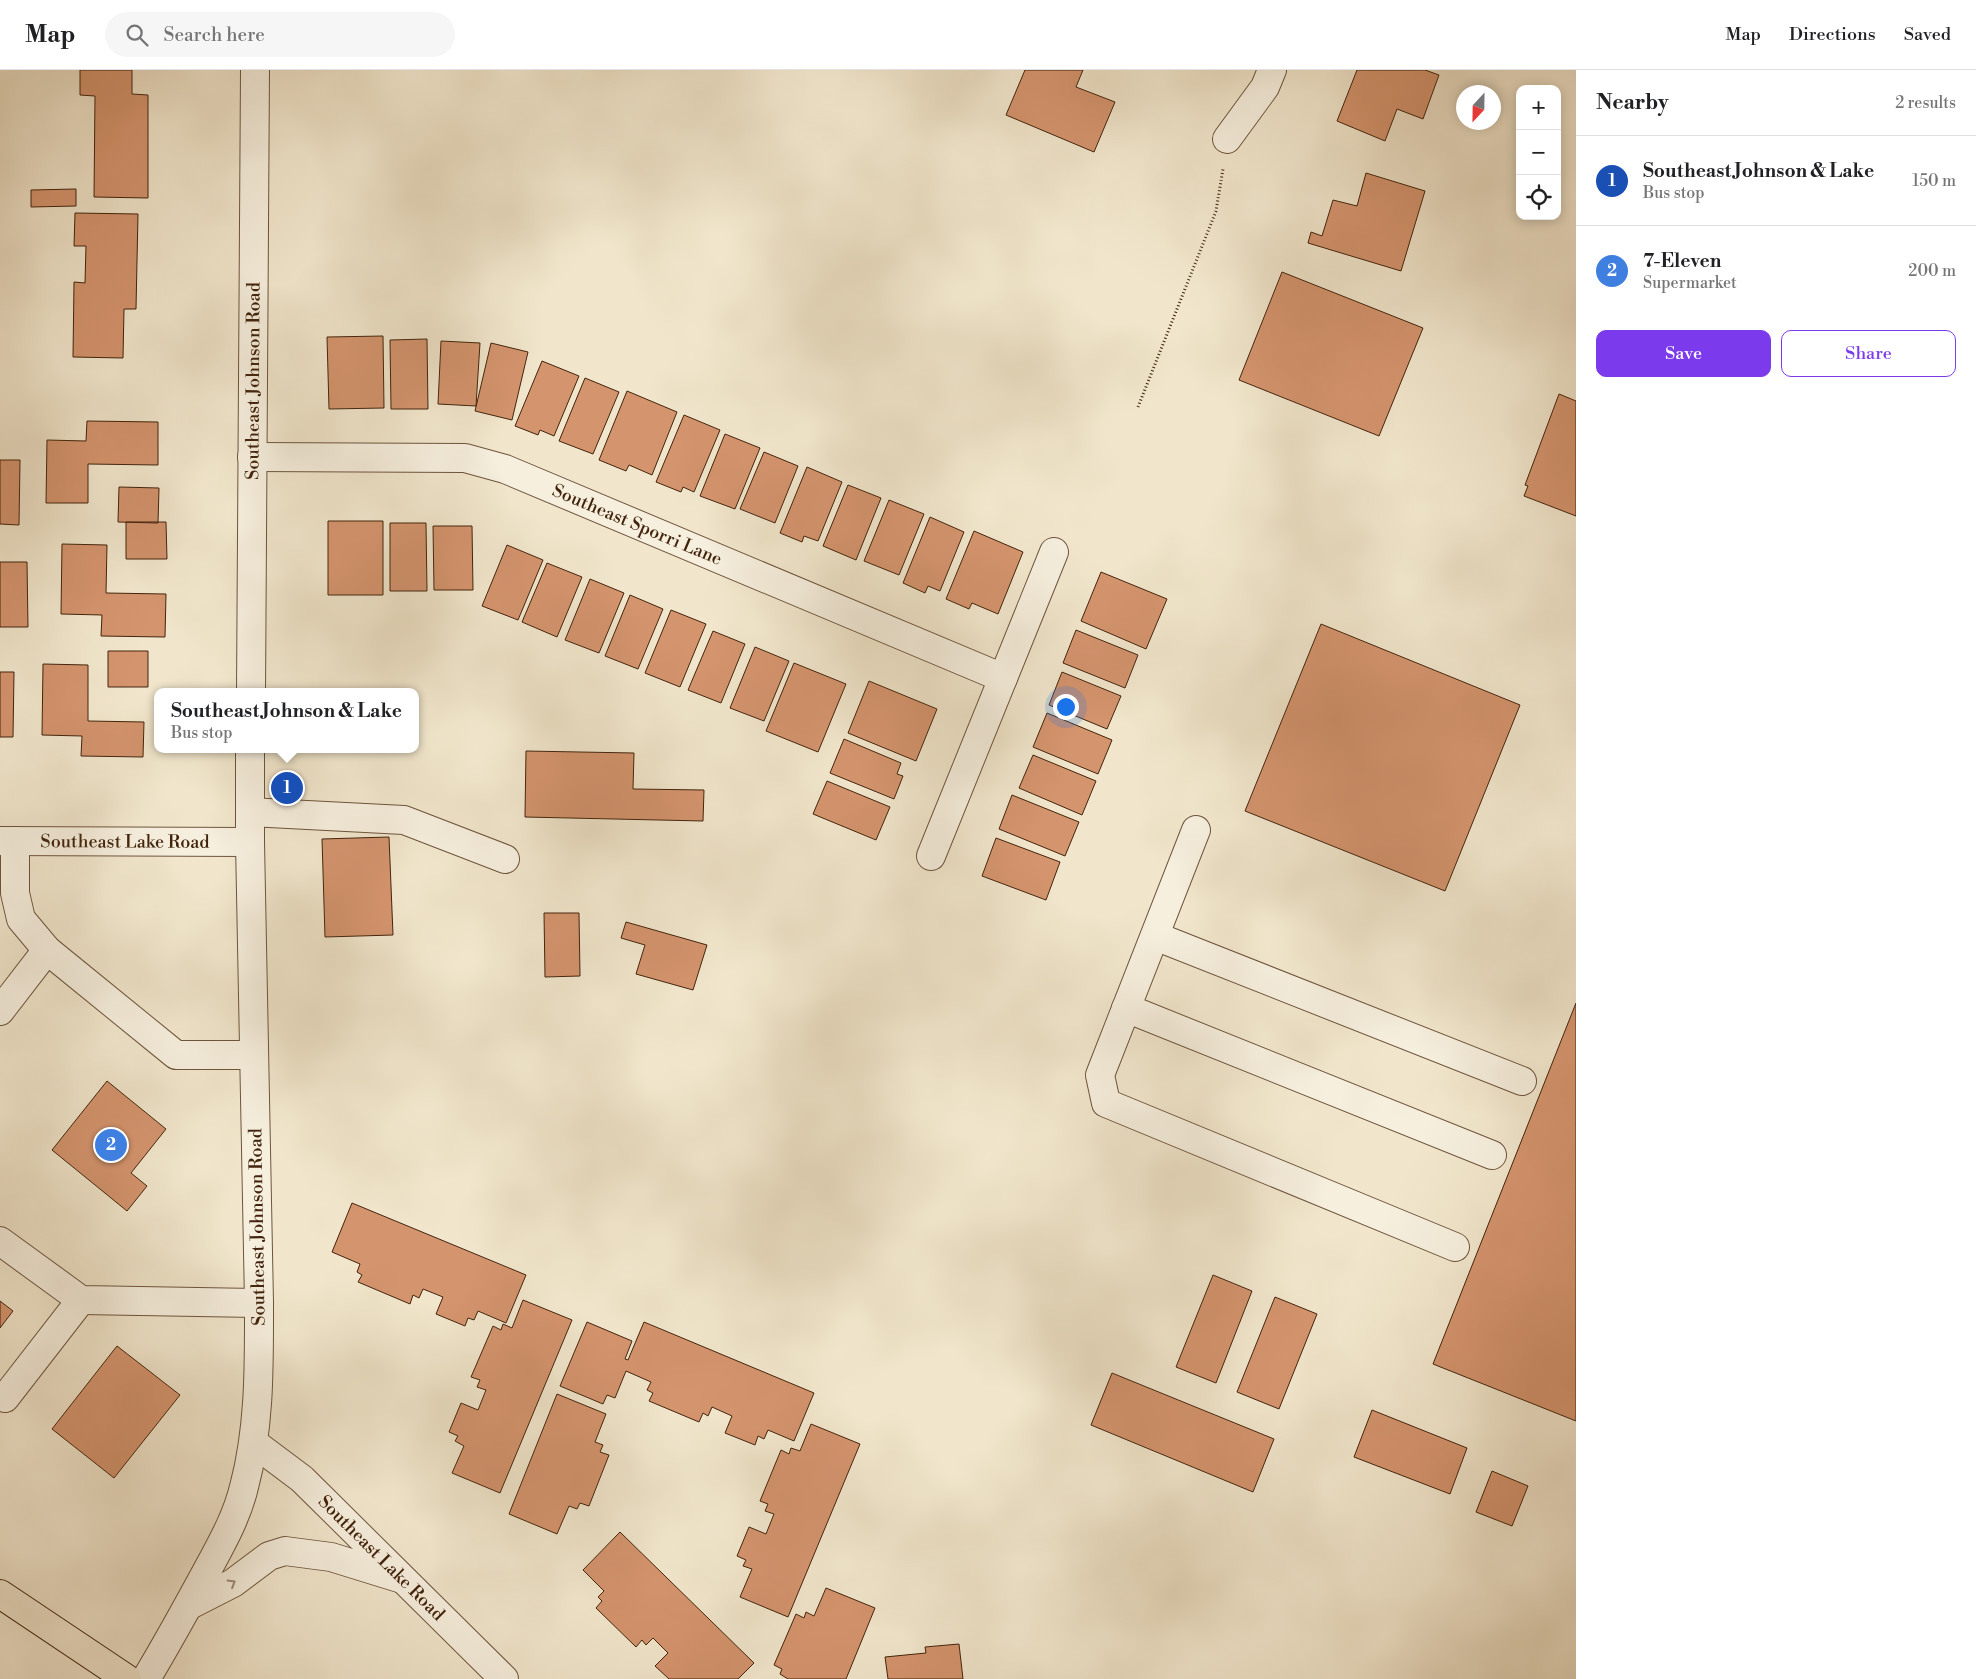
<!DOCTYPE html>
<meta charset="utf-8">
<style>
body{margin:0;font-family:"Libre Bodoni",serif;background:#f6f6f6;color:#202124}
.controls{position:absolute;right:15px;top:15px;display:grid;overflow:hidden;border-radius:10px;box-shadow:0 2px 12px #0003}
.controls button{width:45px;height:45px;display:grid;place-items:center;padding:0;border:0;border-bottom:1px solid #e0e0e0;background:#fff;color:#202124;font:25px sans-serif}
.compass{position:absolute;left:1456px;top:15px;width:45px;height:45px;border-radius:50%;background:#fff;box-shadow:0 2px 12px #0003;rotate:202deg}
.you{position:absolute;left:1065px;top:636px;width:18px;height:18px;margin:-12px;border:4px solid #fff;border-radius:50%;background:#1a73e8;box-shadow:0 0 0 8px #1a73e833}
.badge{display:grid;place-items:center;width:32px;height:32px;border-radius:50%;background:#7c3aed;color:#fff;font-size:16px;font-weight:700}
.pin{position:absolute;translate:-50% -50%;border:2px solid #fff;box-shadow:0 1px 5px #0006}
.popup{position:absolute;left:154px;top:618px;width:265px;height:65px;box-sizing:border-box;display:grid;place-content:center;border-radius:10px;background:#fff;filter:drop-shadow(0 1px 4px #0005);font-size:16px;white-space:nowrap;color:#757577}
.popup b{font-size:19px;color:#202124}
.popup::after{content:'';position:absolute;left:50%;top:100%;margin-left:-10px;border:10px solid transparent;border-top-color:#fff}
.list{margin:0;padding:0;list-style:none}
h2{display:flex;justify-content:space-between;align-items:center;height:65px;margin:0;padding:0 20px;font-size:21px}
h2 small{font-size:16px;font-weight:400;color:#757577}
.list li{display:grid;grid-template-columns:32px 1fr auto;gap:15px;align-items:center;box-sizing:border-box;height:90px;padding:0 20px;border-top:1px solid #e0e0e0}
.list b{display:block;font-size:19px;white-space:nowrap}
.list p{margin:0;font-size:16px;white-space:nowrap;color:#757577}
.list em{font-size:16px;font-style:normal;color:#757577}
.actions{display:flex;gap:10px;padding:15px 20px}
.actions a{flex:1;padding:11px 0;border:1px solid #7c3aed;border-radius:10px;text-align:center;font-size:18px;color:#7c3aed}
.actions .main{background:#7c3aed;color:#fff}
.icon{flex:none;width:28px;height:28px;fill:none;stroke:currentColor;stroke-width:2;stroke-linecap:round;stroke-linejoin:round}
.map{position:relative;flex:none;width:1576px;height:1609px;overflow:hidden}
header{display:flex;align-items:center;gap:30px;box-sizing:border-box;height:70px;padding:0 25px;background:#fff;border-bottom:1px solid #e0e0e0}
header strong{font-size:24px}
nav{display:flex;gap:28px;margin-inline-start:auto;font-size:18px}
.search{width:350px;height:45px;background:#f6f6f6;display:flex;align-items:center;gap:12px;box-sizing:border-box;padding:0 18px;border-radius:28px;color:#757577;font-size:19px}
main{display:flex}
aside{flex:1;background:#fff}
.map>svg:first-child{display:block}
.building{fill:#d4946e;stroke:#42240c}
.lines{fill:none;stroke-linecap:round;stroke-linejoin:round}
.minor-casing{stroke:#6e543c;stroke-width:30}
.highway-casing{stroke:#42240c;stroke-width:30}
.path{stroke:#42240c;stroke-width:3;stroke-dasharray:1 2.5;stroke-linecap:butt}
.minor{stroke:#f6efde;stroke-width:28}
.highway{stroke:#f1e6cc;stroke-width:28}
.oneway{stroke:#9c8a75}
.labels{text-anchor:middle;stroke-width:4.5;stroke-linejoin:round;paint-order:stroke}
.street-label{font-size:18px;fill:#42240c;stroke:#f6efde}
</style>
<header>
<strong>Map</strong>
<div class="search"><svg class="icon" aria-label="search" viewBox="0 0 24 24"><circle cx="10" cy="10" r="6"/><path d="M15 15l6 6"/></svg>Search here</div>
<nav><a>Map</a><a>Directions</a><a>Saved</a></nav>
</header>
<main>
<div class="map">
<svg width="1576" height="1609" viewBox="0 0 1576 1609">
<rect width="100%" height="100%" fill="#f1e6cc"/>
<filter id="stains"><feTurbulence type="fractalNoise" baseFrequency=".004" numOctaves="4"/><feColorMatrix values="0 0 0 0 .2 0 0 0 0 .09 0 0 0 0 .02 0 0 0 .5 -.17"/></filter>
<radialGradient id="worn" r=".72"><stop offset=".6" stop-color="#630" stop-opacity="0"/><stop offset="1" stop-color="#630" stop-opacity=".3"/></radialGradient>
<path class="building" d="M80 0H132V24L148 25V128L94 127 95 26 80 25Z
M1025 0H1083L1076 17 1115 32 1094 82 1006 45Z
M1357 0H1425L1439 5 1423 49 1397 39 1385 71 1337 51Z
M1366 103 1425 121 1401 201 1308 173 1311 162 1322 166 1333 130 1357 136Z
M76 119V136L31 137V120Z
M75 143 138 144 136 239H124L123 288 73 287 74 212 85 213 86 176H74Z
M1282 202 1423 258 1379 366 1239 310Z
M383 266 384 338 329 339 327 267Z
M427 269 428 339H391L390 270Z
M441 271 480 273 476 336 438 334Z
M491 273 528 282 512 350 475 341Z
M542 291 579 306 554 366 540 360 538 365 515 356Z
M585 308 619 322 593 384 559 371Z
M627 321 677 342 652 405 629 395 626 401 599 390Z
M1559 324 1576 331V446L1524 426 1528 416 1525 415Z
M684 345 720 360 694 422 683 417 681 422 656 412Z
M87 351 158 352V395L88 394V433H46L47 370 86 371Z
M725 364 760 378 735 439 700 426Z
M764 382 798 396 775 453 740 439Z
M0 390H20L19 455 0 454Z
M807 397 842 412 818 471 804 466 802 472 780 463Z
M848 415 881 428 856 490 823 476Z
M119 417 159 418 158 453 118 452Z
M889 430 924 444 899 505 864 491Z
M930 447 964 462 940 521 928 516 925 523 903 513Z
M328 451H383V525H328Z
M126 452H166L167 489H126Z
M390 453H426L427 521H390Z
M433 456H472L473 520H434Z
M974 461 1023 482 998 544 972 533 969 539 946 529Z
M62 474 107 475 106 523 166 524 165 567 101 566 102 545 61 544Z
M507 475 543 490 518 550 482 536Z
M0 492H27L28 557H0Z
M547 493 582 507 557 567 522 552Z
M1101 502 1167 529 1146 579 1081 551Z
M590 509 624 523 599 583 565 570Z
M630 525 663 539 638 599 605 586Z
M671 540 706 554 680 617 645 603Z
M1321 554 1520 635 1445 821 1245 741Z
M1076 560 1138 585 1125 618 1063 593Z
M713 561 745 574 721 633 688 620Z
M755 577 789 591 764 651 730 638Z
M108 581H148V617H108Z
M794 593 846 614 818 682 766 661Z
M43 594 88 595V651L144 652 143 687 81 686 82 666 42 665Z
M0 602H14L13 667H0Z
M1062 602 1121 626 1107 659 1049 635Z
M869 611 937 639 916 691 848 663Z
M1047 643 1112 670 1098 704 1033 677Z
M844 669 901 693 897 704 903 706 894 729 830 703Z
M526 681 634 683 633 719 704 720 703 751 525 747Z
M1033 685 1096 711 1082 745 1019 718Z
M827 711 890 737 876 770 813 744Z
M1012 725 1079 752 1065 786 999 759Z
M389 767 393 865 325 867 322 769Z
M996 768 1060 792 1046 830 982 806Z
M544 843H579L580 906 545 907Z
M626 852 707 875 693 920 636 904 645 875 621 868Z
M1576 933V1351L1433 1294Z
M107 1011 166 1059 131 1103 147 1116 127 1141 52 1080Z
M352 1133 526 1205 506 1253 478 1241 474 1250 468 1248 465 1256 436 1244 443 1227 423 1219 419 1228 413 1225 410 1234 358 1212 362 1205 357 1202 360 1194 332 1182Z
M1213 1205 1252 1221 1216 1313 1176 1297Z
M1275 1227 1317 1244 1279 1339 1237 1322Z
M523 1230 572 1250 500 1423 452 1403 464 1376 455 1371 458 1366 449 1362 461 1333 478 1340 486 1320 477 1317 480 1310 471 1307 493 1256 501 1260 503 1254 512 1258Z
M0 1231 13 1241 0 1258Z
M587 1252 632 1271 625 1289 628 1290 644 1252 814 1323 794 1371 768 1360 764 1369 758 1366 755 1375 725 1363 732 1346 712 1337 708 1346 703 1343 699 1352 649 1331 653 1323 647 1320 651 1312 626 1301 615 1328 607 1325 603 1334 560 1316Z
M117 1276 180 1325 114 1408 52 1359Z
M1112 1303 1274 1369 1253 1422 1091 1355Z
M557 1324 606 1344 595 1372 603 1375 600 1382 609 1385 589 1436 580 1433 577 1439 569 1436 557 1464 509 1444Z
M1372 1340 1467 1378 1450 1424 1354 1387Z
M811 1354 860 1374 788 1547 740 1527 752 1499 743 1496 746 1490 737 1486 749 1457 766 1464 774 1444 765 1441 768 1434 760 1431 781 1380 789 1384 791 1378 800 1381Z
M1492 1401 1528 1416 1512 1456 1476 1442Z
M620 1462 754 1593 738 1609H669L655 1596 668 1583 653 1568 646 1575 642 1570 636 1577 596 1538 602 1531 598 1527 604 1521 583 1500Z
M826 1518 875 1538 846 1609H788L780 1604 782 1599 774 1595 796 1544 804 1548 806 1542 814 1546Z
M959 1574 963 1609H888L885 1587 926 1583 925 1577Z"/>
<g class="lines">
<g class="minor-casing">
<g id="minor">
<path d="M1227 69 1265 17 1272 0"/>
<path id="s1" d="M252 387 465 388 505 399 1003 608"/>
<path id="s2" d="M251 622 255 0"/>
<path d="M251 742 404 750 505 789"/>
<path d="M1196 760 1100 1005 1106 1033 1455 1177"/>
<path id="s3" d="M0 771 250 772"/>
<path d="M15 771V823L21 849 47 880 176 985H254"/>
<path d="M931 786 1054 482"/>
<path d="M1155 866 1522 1011"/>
<path d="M1126 938 1492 1085"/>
<path d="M0 941 47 880"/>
<path d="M0 1171 81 1230 259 1233"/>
<path d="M5 1328 81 1230"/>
<path id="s4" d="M254 1373 302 1409 504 1609"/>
<path d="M188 1536 233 1513 269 1486 285 1481 331 1487 399 1508"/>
<path d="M146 1609C168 1572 189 1534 209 1497 223 1471 237 1446 244 1417 260 1357 259 1295 259 1233L250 772V679"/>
</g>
</g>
<g class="highway-casing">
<path id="highway" d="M0 1524 127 1609"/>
</g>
<path class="path" d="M1138 337 1216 141 1223 99"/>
<use href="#minor" class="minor"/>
<use href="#highway" class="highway"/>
</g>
<defs><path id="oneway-chevron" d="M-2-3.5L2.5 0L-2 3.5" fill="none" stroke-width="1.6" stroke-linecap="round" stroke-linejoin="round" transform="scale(1.25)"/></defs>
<use class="oneway" href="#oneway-chevron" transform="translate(232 1513) rotate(-31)"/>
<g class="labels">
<g class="street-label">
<text dy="6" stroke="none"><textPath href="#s2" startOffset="311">Southeast Johnson Road</textPath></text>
<text dy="6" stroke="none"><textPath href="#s1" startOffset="398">Southeast Sporri Lane</textPath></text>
<text dy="6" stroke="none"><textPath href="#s3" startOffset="125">Southeast Lake Road</textPath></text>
<text transform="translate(257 1157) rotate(-91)" y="6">Southeast Johnson Road</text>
<text dy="6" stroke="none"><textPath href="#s4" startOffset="172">Southeast Lake Road</textPath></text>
</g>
</g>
<rect width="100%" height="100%" filter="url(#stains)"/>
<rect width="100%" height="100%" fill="url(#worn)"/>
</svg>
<div class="controls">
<button>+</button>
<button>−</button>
<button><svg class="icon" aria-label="locate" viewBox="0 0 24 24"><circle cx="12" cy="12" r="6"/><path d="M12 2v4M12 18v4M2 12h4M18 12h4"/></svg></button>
</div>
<svg class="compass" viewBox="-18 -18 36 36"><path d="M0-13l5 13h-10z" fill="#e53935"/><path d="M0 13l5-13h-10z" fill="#757577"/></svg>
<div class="you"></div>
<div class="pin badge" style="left:287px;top:718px;background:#1a4fb4">1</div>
<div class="popup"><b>Southeast Johnson &amp; Lake</b>Bus stop</div>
<div class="pin badge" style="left:111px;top:1075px;background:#3f7fe0">2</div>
</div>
<aside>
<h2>Nearby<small>2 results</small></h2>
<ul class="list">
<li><span class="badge" style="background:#1a4fb4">1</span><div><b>Southeast Johnson &amp; Lake</b><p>Bus stop</p></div><em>150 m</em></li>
<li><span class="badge" style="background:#3f7fe0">2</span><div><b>7-Eleven</b><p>Supermarket</p></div><em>200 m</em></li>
</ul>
<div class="actions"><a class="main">Save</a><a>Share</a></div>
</aside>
</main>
